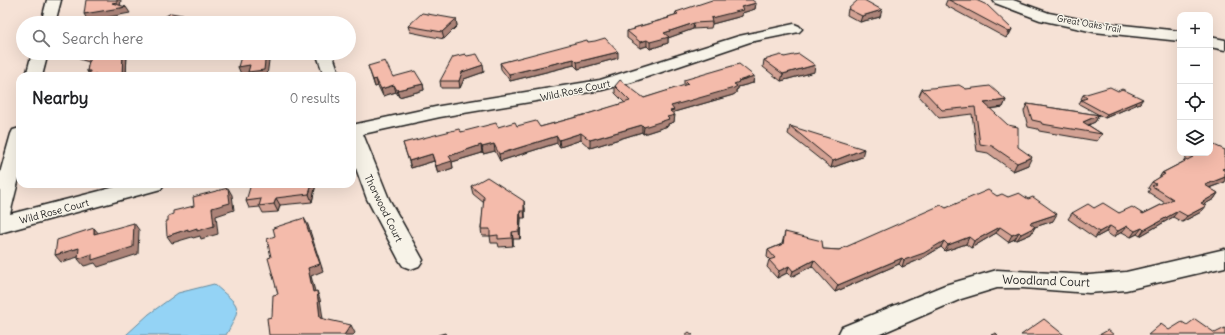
<!DOCTYPE html>
<meta charset="utf-8">
<style>
body{margin:0;font-family:Delius,sans-serif;background:#f2f2f2;color:#202124}
.controls{position:absolute;right:12px;top:12px;display:grid;overflow:hidden;border-radius:8px;box-shadow:0 4px 16px #0002}
.controls button{width:36px;height:36px;display:grid;place-items:center;padding:0;border:0;border-bottom:1px solid #e0e0e0;background:#fff;color:#202124;font:20px sans-serif}
.list{margin:0;padding:0;list-style:none}
h2{display:flex;justify-content:space-between;align-items:center;height:52px;margin:0;padding:0 16px;font-size:17px}
h2 small{font-size:13px;font-weight:400;color:#757577}
.icon{flex:none;width:22px;height:22px;fill:none;stroke:currentColor;stroke-width:2;stroke-linecap:round;stroke-linejoin:round}
.map{position:relative;flex:none;width:1225px;height:335px;overflow:hidden}
.search{position:absolute;background:#fff;box-shadow:0 4px 16px #0002;left:16px;top:16px;width:340px;height:44px;display:flex;align-items:center;gap:10px;box-sizing:border-box;padding:0 14px;border-radius:22px;color:#757577;font-size:15px}
.panel{position:absolute;background:#fff;box-shadow:0 4px 16px #0002;left:16px;top:72px;width:340px;height:116px;border-radius:12px}
.map>svg:first-child{display:block}
.water{fill:#94d3f5;stroke:#648a9e}
.lines{fill:none;stroke-linecap:round;stroke-linejoin:round}
.minor-casing{stroke:#1c1c1c;stroke-width:3}
.minor{fill:#f7f3e8;fill-rule:evenodd}
.wall{fill:#d2a193;stroke:#1c1c1c}
.shaded-wall{fill:#ab8378;stroke:#1c1c1c}
.building{fill:#f4bbab;stroke:#1c1c1c}
.labels{text-anchor:middle;stroke-width:3;stroke-linejoin:round;paint-order:stroke}
.far-street-label{font-size:9px;fill:#1c1c1c;stroke:#f7f3e8}
.street-label{font-size:10px;fill:#1c1c1c;stroke:#f7f3e8}
.near-street-label{font-size:12px;fill:#1c1c1c;stroke:#f7f3e8}
</style>
<div class="map">
<svg width="1225" height="335" viewBox="0 0 1225 335">
<rect width="100%" height="100%" fill="#f6e2d6"/>
<filter id="ink" filterUnits="userSpaceOnUse"><feTurbulence type="fractalNoise" baseFrequency=".025" numOctaves="2"/><feDisplacementMap in="SourceGraphic" scale="8" xChannelSelector="R" yChannelSelector="G"/><feConvolveMatrix kernelMatrix="1 2 1 2 8 2 1 2 1" color-interpolation-filters="sRGB"/></filter>
<g filter="url(#ink)">
<path class="water" d="M214 284C239 307 244 303 226 335H126L149 314 178 293Z"/>
<g class="lines">
<g class="minor-casing">
<path id="minor" d="M47 0H61L55 23H41Z
M993 0H1013L1049 13 1094 22 1180 31V41L1094 32 1040 20 995 3Z
M794 24 799 26 802 29 799 32 750 42 632 82 602 90 440 117 363 134 389 199 423 260 419 266 411 269 403 266 399 260 367 199 352 157V125L440 106 600 80 739 36Z
M1210 37 1225 40V50L1210 47Z
M32 53H48L42 76H26Z
M318 53H332L340 76H324L317 55Z
M20 128V174L10 214 127 184H164L161 189 0 233V173L11 134 13 130Z
M1225 249V267L1126 290 1089 293 1023 288H997L961 299 878 335H838L842 327 945 285 997 270 1089 275 1126 272Z"/>
</g>
<use href="#minor" class="minor"/>
</g>
<path class="wall" d="M947 0H976L1012 29 1009 35 1006 38 945 5Z
M756 3 755 9 742 13V16L712 24 711 28 693 29 668 38V43L650 49 647 46 640 48 627 38V31L634 30V28L668 18V17L675 15 676 12Z
M848 9 880 17 860 22 847 15Z
M456 19 457 26 444 39 410 32 408 26Z
M588 42 618 58 578 69 574 65 510 81 501 69 500 63Z
M75 53H127L126 76H90L87 71 89 62 79 59Z
M467 56 484 72 464 79 460 88H441L440 81Z
M784 57 814 72 781 81 763 67 764 60Z
M368 66 393 77 423 84 424 90 399 97 396 92 383 96 378 86 375 87Z
M754 76 753 83 738 87V89L736 90V93L733 95 674 112V122L668 124V126L643 134 642 132 590 148 581 140 560 147 557 143 500 161 495 151 483 154 482 153 452 162 453 168 438 173 434 161 411 168 403 143 461 132 498 127 517 126 540 127 584 115 625 103 615 93V86L644 98 684 86V80Z
M922 89H966L1006 100 1003 107 990 109 1018 147 1028 165 1013 171 988 153 977 151 972 114 939 118 919 96Z
M1083 95 1140 103 1105 118 1079 104 1081 100H1082L1081 99Z
M1027 104 1099 115 1095 122 1088 125 1102 134 1097 141 1039 131 1038 129 1028 127 1024 111Z
M790 126 862 157 831 168 788 134Z
M1225 150V182L1209 188 1218 193 1214 199 1203 205 1206 206 1201 212 1182 222 1173 217 1140 236 1137 234 1131 237 1122 232 1113 237 1106 232 1095 238 1068 219 1072 213 1094 208 1119 213 1143 214 1165 203 1148 192 1150 189 1148 188 1152 182 1159 178 1162 173 1185 161H1184L1188 155Z
M316 184 312 202 280 205 278 212 263 213 260 207 249 208 246 201Z
M471 186 525 208V218H521L520 239H513V246L499 247 498 243H491L490 236H482L481 229 484 203 473 194Z
M997 196 1008 197 1053 221 1034 227H1035L1031 234 1017 240 1015 239 1008 242 996 233 971 248 966 244 945 251 941 247 921 259 902 267 899 264 835 292 812 266 791 277 787 273 777 278 767 267 769 260H770L767 257 768 250 782 244 785 232 823 249 839 250 946 208Z"/>
<path class="shaded-wall" d="M117 0H121L120 8 126 7 130 13 88 21 84 14 112 3Z
M756 3 755 9 742 13V16L712 24V22L711 18 741 7Z
M882 10 880 17 860 22 862 16Z
M194 17 197 23H185Z
M456 19 457 26 444 39 442 32Z
M694 23 693 29 668 38V43L650 49V42L664 33Z
M1012 29 1009 35 1006 38 1009 32Z
M647 40V46L640 48V42Z
M618 52V58L578 69 577 62Z
M123 53H127L126 76H122Z
M266 53H270L267 76H250L248 73 241 74 238 67Z
M574 59V65L510 81 509 74Z
M483 65 484 72 464 79 460 88 459 81 462 72Z
M815 65 814 72 781 81 783 74Z
M87 71H90L96 74 97 76H90Z
M754 76 753 83 738 87V89L736 90V93L733 95 674 112 673 116 675 115 674 122 668 124V126L643 134 644 127 671 106 734 84 738 81Z
M376 79 378 86 375 87 373 80Z
M423 84 424 90 399 97 397 90Z
M394 85 396 92 383 96 381 89Z
M1143 99 1140 103 1105 118 1107 114Z
M1006 100 1003 107 981 110 984 103Z
M1099 115 1095 122 1079 129 1083 122Z
M642 125V132L590 148V140Z
M581 133V140L560 147 559 140Z
M557 136V143L500 161 499 154Z
M494 144 495 151 483 154 482 147Z
M481 145 482 153 452 162 453 168 438 173 436 166 449 156Z
M864 149 862 157 831 168 833 161Z
M432 154 434 161 411 168 409 161Z
M1032 157 1028 165 1013 171 1017 163Z
M1225 177V182L1200 191 1205 185Z
M312 184H316L312 202 309 194Z
M228 188 232 195 234 210 216 216 218 234 201 239 200 236 193 238 192 237 172 243 167 236 188 229 197 228Z
M1218 193 1214 199 1196 209 1201 203Z
M276 198 280 205 278 212 274 204Z
M524 201 525 208V218L524 211Z
M1206 206 1201 212 1182 222 1187 216Z
M520 211 521 218 520 239 519 231Z
M1178 211 1173 217 1140 236 1144 230Z
M1057 214 1053 221 1026 230 1030 223Z
M304 218 308 225 323 271 311 276 317 299 313 292 308 268Z
M134 223 139 230 138 254 98 267 95 263 84 266 78 259Z
M1110 226 1106 232 1095 238 1099 232Z
M1127 226 1122 232 1113 237 1118 231Z
M1000 227 996 233 971 248 974 241Z
M1035 227 1031 234 1017 240 1021 234Z
M94 228 100 235 94 234Z
M1142 228 1137 234 1131 237 1135 231Z
M512 232 513 239V246L512 238Z
M1019 232 1015 239 1008 242 1012 235Z
M969 237 966 244 945 251 948 245Z
M944 241 941 247 921 259 902 267 904 260Z
M79 248 85 255 61 262 55 255Z
M902 258 899 264 835 292 838 285Z
M814 260 812 266 791 277 793 271Z
M789 266 787 273 777 278 779 271Z
M317 291 320 299 324 325 320 318Z
M351 325 355 333 353 335H344Z"/>
<path class="building" d="M86 0H117V2L112 3 126 7 84 14Z
M712 0H752L756 3 741 7 743 10 711 18 712 22 694 23 664 33 669 37 650 42 647 40 640 42 627 31 635 29 634 28 669 18 668 17 678 14 676 12Z
M858 0H864L882 10 862 16 848 9Z
M949 0H976L987 5 1012 29 1009 32Z
M171 13 194 17 185 23H154Z
M422 13 456 19 442 32 408 26Z
M605 38 618 52 577 62 574 59 509 74 500 63 587 40 588 42 595 41Z
M76 53H123L122 76H96V74L90 75V71H87L90 56Z
M242 53H266L264 70 248 72 250 65 238 67Z
M465 54 467 56 477 54 483 65 462 72 459 81H440L453 57Z
M799 54 815 65 783 74 764 60 781 55 784 57Z
M385 61 393 77 415 71 423 84 397 90 394 85 381 89 376 79 373 80 368 66Z
M739 64 754 76 738 81 739 82 734 84 737 86 734 88 671 106 674 110 670 111 675 115 667 117 669 119 644 127 642 125 590 140 581 133 559 140 557 136 499 154 494 144 482 147 481 145 449 156 452 161 436 166 432 154 409 161 403 143 459 129 461 132 496 123 498 127 515 122 517 126 536 121 540 127 584 115 630 101 615 86 620 80 644 98 688 84 684 80Z
M959 85 966 89 990 86 1006 100 984 103 1008 125 1018 127V147L1032 157 1017 163 992 146 980 144 975 107 942 110 922 89Z
M1110 87 1118 91 1122 89 1143 99 1107 114 1081 100 1087 98 1083 95Z
M1027 104 1099 115 1083 122 1102 134 1042 124 1041 122 1032 120Z
M790 126 864 149 833 161Z
M1212 144 1225 150V168L1222 169 1225 171V177L1205 185 1218 193 1201 203 1206 206 1187 216 1178 211 1144 230 1142 228 1135 231 1127 226 1118 231 1110 226 1099 232 1072 213 1088 204 1094 208 1103 203 1119 213 1132 207 1143 214 1173 199 1152 186 1156 184 1152 182 1165 174 1162 173 1193 157 1188 155 1192 153H1210V145Z
M487 177 524 201V211H520L519 231 512 232V238L498 239V235L490 236V229H481L484 197 471 186Z
M251 184H312L309 194 276 198 274 204 259 206 261 199 246 201Z
M228 188 230 203 212 208 214 226 197 231V228L188 231V229L167 236 166 221H168V216L173 214V211L194 206 193 197Z
M988 190 997 196 1002 194 1008 197 1019 193 1028 199 1033 197 1057 214 1030 223 1035 227 1021 234 1019 232 1012 235 1000 227 974 241 969 237 948 245 944 241 924 253 904 260 902 258 838 285 814 260 793 271 789 266 779 271 769 260 775 258 768 250 783 244 785 232 822 241 823 249 839 250 941 205 946 208Z
M304 218 320 264 308 268 313 292 317 291 320 318 351 325 344 335H269L267 318 272 317 273 295 278 294 268 258 271 257 267 239 275 236 273 228Z
M134 223 133 247 92 260V254L78 259 79 248 55 255 57 240 94 228V234Z
M1044 319 1064 335H1021Z
M1195 319 1215 333 1225 328V335H1148L1161 324 1169 330 1182 322 1187 325Z
M1108 330 1114 335H1098L1101 334Z
M689 332 693 335H685Z
M445 333 446 335H438Z
M996 333 998 335H991Z"/>
</g>
<g class="labels">
<g class="far-street-label">
<text transform="translate(1089 24) rotate(10)" y="3">Great Oaks Trail</text>
</g>
<g class="street-label">
<text transform="translate(575 90) rotate(-12)" y="4">Wild Rose Court</text>
<text transform="translate(384 208) rotate(64)" y="4">Thorwood Court</text>
<text transform="translate(54 211) rotate(-15)" y="4">Wild Rose Court</text>
</g>
<g class="near-street-label">
<text transform="translate(1046 281) rotate(2)" y="4">Woodland Court</text>
</g>
</g>
</svg>
<div class="controls">
<button>+</button>
<button>−</button>
<button><svg class="icon" aria-label="locate" viewBox="0 0 24 24"><circle cx="12" cy="12" r="6"/><path d="M12 2v4M12 18v4M2 12h4M18 12h4"/></svg></button>
<button><svg class="icon" aria-label="layers" viewBox="0 0 24 24"><path d="M12 4l9 5-9 5-9-5zM3 14l9 5 9-5"/></svg></button>
</div>
<div class="search"><svg class="icon" aria-label="search" viewBox="0 0 24 24"><circle cx="10" cy="10" r="6"/><path d="M15 15l6 6"/></svg>Search here</div>
<section class="panel">
<h2>Nearby<small>0 results</small></h2>
<ul class="list">
</ul>
</section>
</div>
